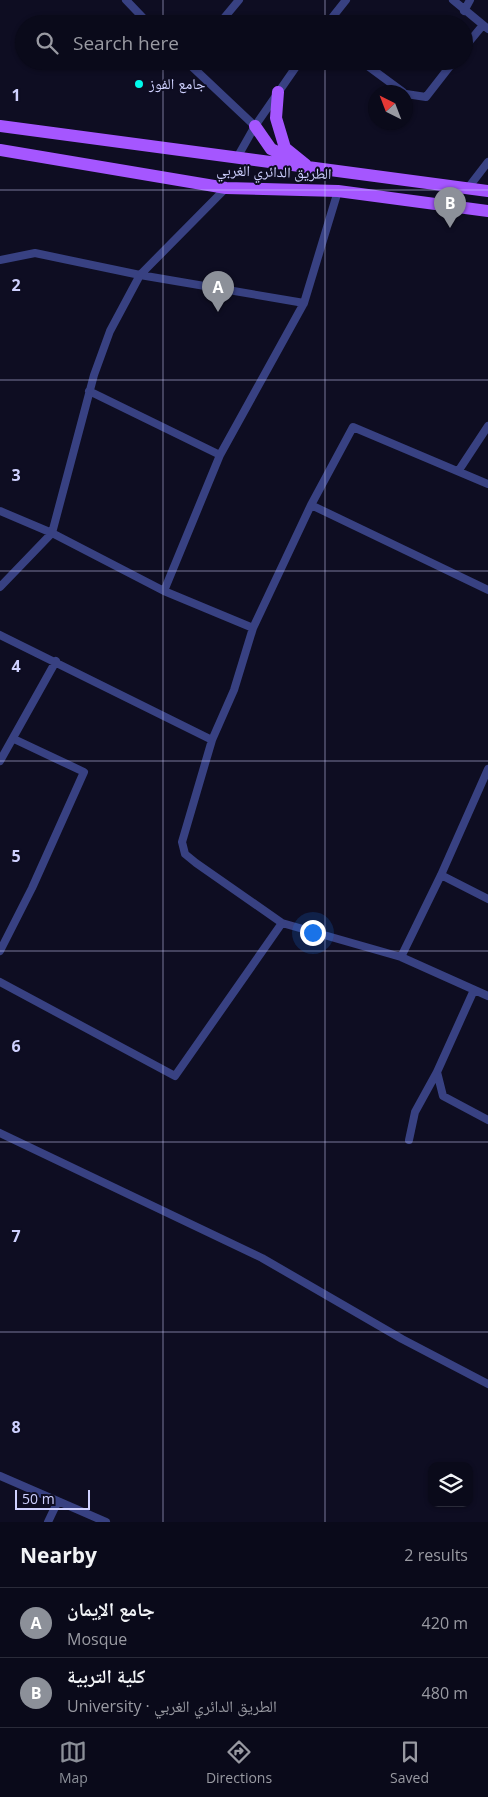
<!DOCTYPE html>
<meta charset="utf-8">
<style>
body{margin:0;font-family:"Open Sans","Noto Naskh Arabic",sans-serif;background:#131323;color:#f1f3f6}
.controls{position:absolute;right:15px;bottom:15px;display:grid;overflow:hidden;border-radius:10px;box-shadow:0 1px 4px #0004}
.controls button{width:45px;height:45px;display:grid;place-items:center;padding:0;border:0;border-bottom:1px solid #2a2b39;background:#0a0a1a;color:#f1f3f6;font:25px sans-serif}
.compass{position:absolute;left:368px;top:85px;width:45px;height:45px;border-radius:50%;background:#0a0a1a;box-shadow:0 1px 4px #0004;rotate:318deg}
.scale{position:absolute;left:15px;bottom:12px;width:75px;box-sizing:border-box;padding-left:5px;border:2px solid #cfd1ff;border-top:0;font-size:14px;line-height:18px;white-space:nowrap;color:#cfd1ff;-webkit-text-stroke:4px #0e0d22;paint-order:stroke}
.you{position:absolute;left:312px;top:932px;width:18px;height:18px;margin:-12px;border:4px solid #fff;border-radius:50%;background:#1a73e8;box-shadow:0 0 0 8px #1a73e833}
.badge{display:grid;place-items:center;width:32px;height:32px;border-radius:50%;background:#8c9099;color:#fff;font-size:16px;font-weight:700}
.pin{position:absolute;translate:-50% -41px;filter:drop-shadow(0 1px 2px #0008)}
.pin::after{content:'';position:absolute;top:26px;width:18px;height:15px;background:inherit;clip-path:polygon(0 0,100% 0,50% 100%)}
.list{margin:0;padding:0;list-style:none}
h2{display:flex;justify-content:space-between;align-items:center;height:65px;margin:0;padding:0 20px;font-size:21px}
h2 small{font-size:16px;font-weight:400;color:#999aa2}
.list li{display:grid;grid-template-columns:32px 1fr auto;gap:15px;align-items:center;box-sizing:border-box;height:70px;padding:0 20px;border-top:1px solid #2a2b39}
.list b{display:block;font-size:19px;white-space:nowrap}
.list p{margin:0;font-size:16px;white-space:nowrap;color:#999aa2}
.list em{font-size:16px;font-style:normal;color:#999aa2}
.icon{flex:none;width:28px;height:28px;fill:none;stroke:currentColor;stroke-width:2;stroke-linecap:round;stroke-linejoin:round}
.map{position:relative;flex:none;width:488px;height:1522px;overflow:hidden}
.search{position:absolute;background:#0a0a1a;box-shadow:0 1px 4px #0004;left:15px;right:15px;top:15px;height:55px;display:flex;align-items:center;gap:12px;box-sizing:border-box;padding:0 18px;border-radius:28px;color:#999aa2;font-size:19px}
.sheet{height:205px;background:#0a0a1a}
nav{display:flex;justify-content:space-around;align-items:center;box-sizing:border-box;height:70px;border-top:1px solid #2a2b39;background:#0a0a1a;font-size:14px;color:#999aa2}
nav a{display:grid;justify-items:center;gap:2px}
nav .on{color:#8c9099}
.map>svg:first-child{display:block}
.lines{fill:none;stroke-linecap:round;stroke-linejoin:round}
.street{stroke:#384182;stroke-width:8}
.primary{stroke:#a556ff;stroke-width:12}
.grid{fill:none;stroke:#cfd1ff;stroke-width:1;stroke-opacity:0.55}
.poi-dot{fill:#00faeb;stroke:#0e0d22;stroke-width:2}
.labels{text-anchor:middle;stroke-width:4;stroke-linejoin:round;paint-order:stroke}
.poi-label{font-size:15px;fill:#cfd1ff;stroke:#0e0d22;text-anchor:start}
.street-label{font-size:15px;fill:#cfd1ff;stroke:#0e0d22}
.grid-label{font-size:16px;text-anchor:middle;font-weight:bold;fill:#cfd1ff;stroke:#0e0d22;stroke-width:4;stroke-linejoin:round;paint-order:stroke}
</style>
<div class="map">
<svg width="488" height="1522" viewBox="0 0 488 1522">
<rect width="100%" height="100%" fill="#0e0d22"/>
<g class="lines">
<path class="street" d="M126 0 149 24
M453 0 488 29
M464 11 470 0
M219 24 239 0
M327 24 346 0
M464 48 483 25
M186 61 255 126 238 156
M361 61 403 92
M406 94 426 97 454 61
M255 126 300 61
M468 188 488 162
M0 260 35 253 140 275 304 303
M89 391 220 455
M459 470 488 426
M488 484 353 427 311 505 253 628 234 690 212 740 182 842 185 854 196 863 282 923 401 957 488 996
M311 505 488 590
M0 511 52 533 164 591 253 628
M0 587 52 533 94 375 110 331 140 275 226 188
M164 591 220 455 304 303 338 191
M0 635 212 740
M0 761 56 661
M441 875 488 899
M0 951 32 888 84 772 14 739
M401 957 441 875 488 769
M0 982 175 1076 282 923
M474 990 437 1072 443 1096 488 1120
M0 1133 262 1258 402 1339 488 1384
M409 1140 415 1112 437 1072
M0 1476 106 1522
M48 1522 58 1501"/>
<path class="primary" d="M278 92 276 118 285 148 306 165
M0 126 488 191
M255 126 271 149 292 159
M0 150 226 188 338 191 488 211"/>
</g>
<path class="grid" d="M163 0V24M325 0V24M163 61V1522M325 61V1522M0 190H488M0 380H488M0 571H488M0 761H488M0 951H488M0 1142H488M0 1332H488"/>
<circle class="poi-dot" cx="139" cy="84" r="5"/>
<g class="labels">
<g class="poi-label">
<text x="149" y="89">جامع الفوز</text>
</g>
<g class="street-label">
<text transform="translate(274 172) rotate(2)" y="5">الطريق الدائري الغربي</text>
</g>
</g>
<g class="grid-label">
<text x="16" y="101">1</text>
<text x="16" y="291">2</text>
<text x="16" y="481">3</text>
<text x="16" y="672">4</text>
<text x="16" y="862">5</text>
<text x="16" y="1052">6</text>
<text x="16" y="1242">7</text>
<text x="16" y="1433">8</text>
</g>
</svg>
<div class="controls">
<button><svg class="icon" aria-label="layers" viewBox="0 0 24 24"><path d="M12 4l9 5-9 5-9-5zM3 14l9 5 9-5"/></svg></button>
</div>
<svg class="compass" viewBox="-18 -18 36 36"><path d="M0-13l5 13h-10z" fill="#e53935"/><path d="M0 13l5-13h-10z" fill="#999aa2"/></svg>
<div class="scale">50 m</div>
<div class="you"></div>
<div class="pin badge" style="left:218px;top:312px">A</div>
<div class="pin badge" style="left:450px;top:228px">B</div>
<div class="search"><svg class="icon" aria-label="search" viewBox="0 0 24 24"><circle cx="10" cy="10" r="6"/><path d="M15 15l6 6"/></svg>Search here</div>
</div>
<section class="sheet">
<h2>Nearby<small>2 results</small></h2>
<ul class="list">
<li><span class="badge">A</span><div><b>جامع الإيمان</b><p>Mosque</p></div><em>420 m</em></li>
<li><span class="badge">B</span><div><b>كلية التربية</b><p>University · الطريق الدائري الغربي</p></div><em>480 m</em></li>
</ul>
</section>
<nav>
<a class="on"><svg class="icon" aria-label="map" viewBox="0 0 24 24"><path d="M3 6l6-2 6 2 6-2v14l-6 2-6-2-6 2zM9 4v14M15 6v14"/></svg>Map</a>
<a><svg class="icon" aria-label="directions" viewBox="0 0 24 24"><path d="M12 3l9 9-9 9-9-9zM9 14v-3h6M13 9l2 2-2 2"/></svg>Directions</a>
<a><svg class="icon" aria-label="saved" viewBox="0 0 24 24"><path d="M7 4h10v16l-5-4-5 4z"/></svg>Saved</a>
</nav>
